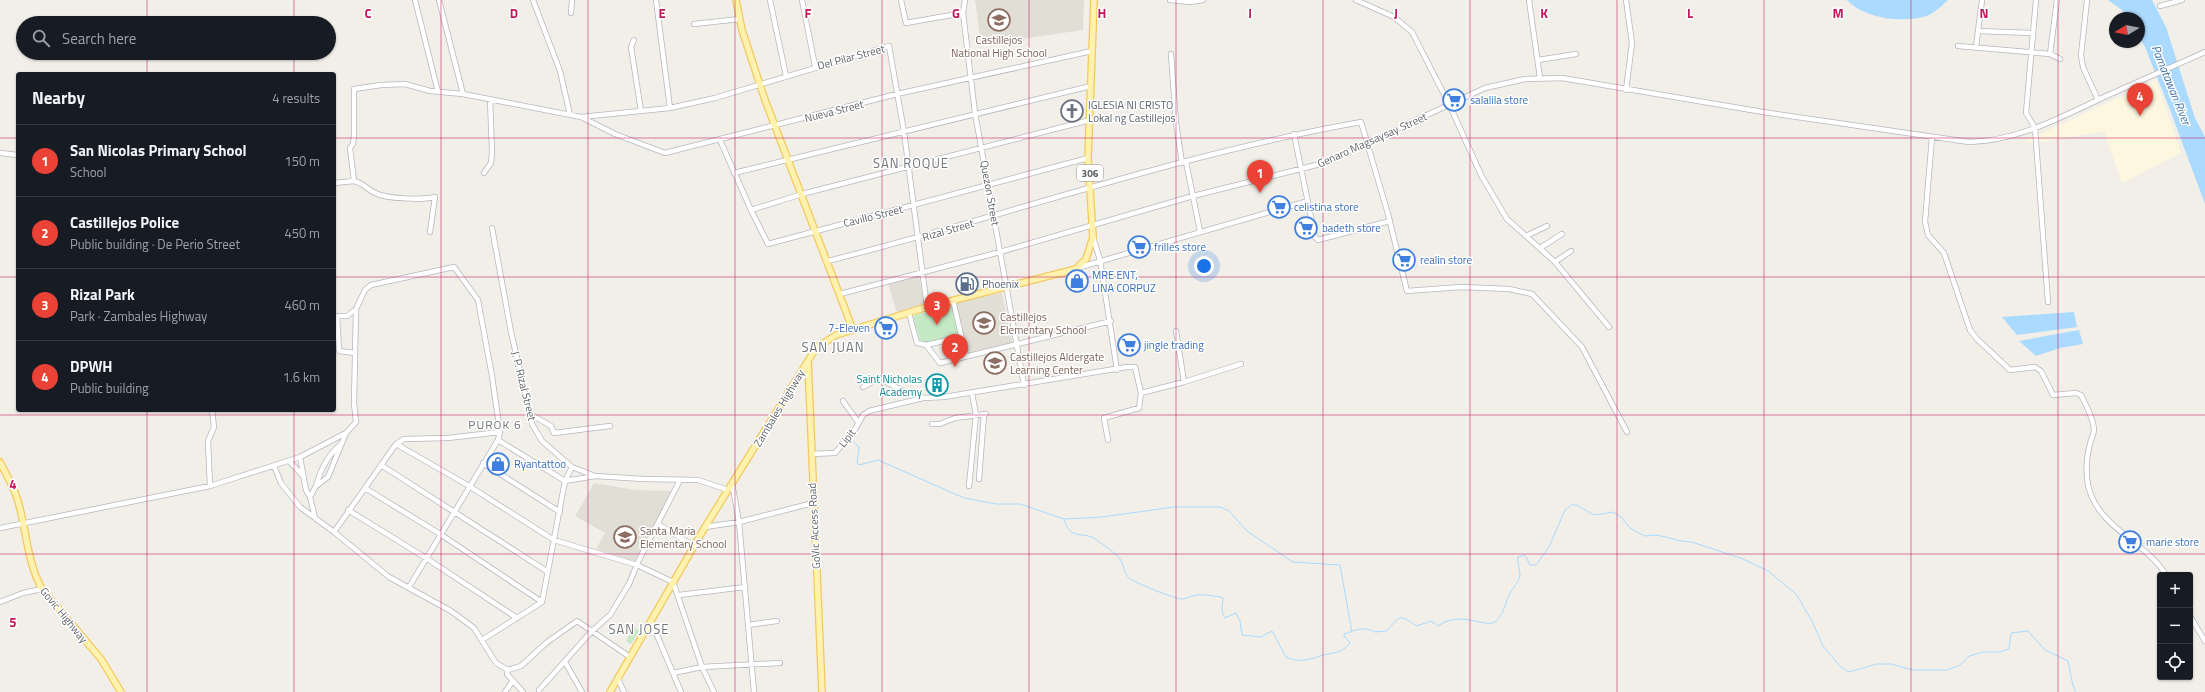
<!DOCTYPE html>
<meta charset="utf-8">
<style>
body{margin:0;font-family:"Titillium Web",sans-serif;background:#242831;color:#f1f3f6}
.controls{position:absolute;right:12px;bottom:12px;display:grid;overflow:hidden;border-radius:4px;box-shadow:0 1px 3px #0004}
.controls button{width:36px;height:36px;display:grid;place-items:center;padding:0;border:0;border-bottom:1px solid #363941;background:#171b24;color:#f1f3f6;font:20px sans-serif}
.compass{position:absolute;left:2109px;top:12px;width:36px;height:36px;border-radius:50%;background:#171b24;box-shadow:0 1px 3px #0004;rotate:260deg}
.you{position:absolute;left:1204px;top:266px;width:14px;height:14px;margin:-10px;border:3px solid #fff;border-radius:50%;background:#1a73e8;box-shadow:0 0 0 6px #1a73e833}
.badge{display:grid;place-items:center;width:26px;height:26px;border-radius:50%;background:#ea4335;color:#fff;font-size:13px;font-weight:700}
.pin{position:absolute;translate:-50% -33px;filter:drop-shadow(0 1px 2px #0008)}
.pin::after{content:'';position:absolute;top:21px;width:14px;height:12px;background:inherit;clip-path:polygon(0 0,100% 0,50% 100%)}
.list{margin:0;padding:0;list-style:none}
h2{display:flex;justify-content:space-between;align-items:center;height:52px;margin:0;padding:0 16px;font-size:17px}
h2 small{font-size:13px;font-weight:400;color:#9ea1a6}
.list li{display:grid;grid-template-columns:26px 1fr auto;gap:12px;align-items:center;box-sizing:border-box;height:72px;padding:0 16px;border-top:1px solid #363941}
.list b{display:block;font-size:15px;white-space:nowrap}
.list p{margin:0;font-size:13px;white-space:nowrap;color:#9ea1a6}
.list em{font-size:13px;font-style:normal;color:#9ea1a6}
.icon{flex:none;width:22px;height:22px;fill:none;stroke:currentColor;stroke-width:2;stroke-linecap:round;stroke-linejoin:round}
.map{position:relative;flex:none;width:2205px;height:692px;overflow:hidden}
.search{position:absolute;background:#171b24;box-shadow:0 1px 3px #0004;left:16px;top:16px;width:320px;height:44px;display:flex;align-items:center;gap:10px;box-sizing:border-box;padding:0 14px;border-radius:22px;color:#9ea1a6;font-size:15px}
.panel{position:absolute;background:#171b24;box-shadow:0 1px 3px #0004;left:16px;top:72px;width:320px;height:340px;border-radius:4px}
.map>svg:first-child{display:block}
.commercial{fill:#fef7e0}
.education{fill:#e1ded6}
.green{fill:#c5e8c5}
.water{fill:#aadaff}
.lines{fill:none;stroke-linecap:round;stroke-linejoin:round}
.stream{stroke:#aadaff;stroke-width:1}
.minor-casing{stroke:#b5b8bc;stroke-width:6}
.major-casing{stroke:#f2c960;stroke-width:8}
.minor{stroke:#fff;stroke-width:4.5}
.major{stroke:#fff2af;stroke-width:5.5}
.grid{fill:none;stroke:#c2185b;stroke-width:1;stroke-opacity:0.55}
.labels{text-anchor:middle;stroke-width:3;stroke-linejoin:round;paint-order:stroke}
.shield{fill:#fff;stroke:#8f9295;stroke-width:1}
.shield-label{font-size:10px;font-weight:bold;fill:#5f6368}
.education-label{font-size:11px;fill:#785e54;stroke:#fff;text-anchor:start}
.street-label{font-size:11px;fill:#5f6368;stroke:#fff}
.shop-label{font-size:11px;fill:#366cbe;stroke:#fff;text-anchor:start}
.worship-label{font-size:11px;fill:#5b616d;stroke:#fff;text-anchor:start}
.service-label{font-size:11px;fill:#4e5e75;stroke:#fff;text-anchor:start}
.culture-label{font-size:11px;fill:#0d838f;stroke:#fff;text-anchor:end}
.water-label{font-size:12px;font-style:italic;fill:#4174aa;stroke:#fff}
.neighbourhood-label{font-size:12px;letter-spacing:1px;fill:#70757a;stroke:#fff}
.quarter-label{font-size:13px;letter-spacing:1px;fill:#70757a;stroke:#fff}
.grid-label{font-size:13px;text-anchor:middle;font-weight:bold;fill:#c2185b;stroke:#fff;stroke-width:3;stroke-linejoin:round;paint-order:stroke}
</style>
<div class="map">
<svg width="2205" height="692" viewBox="0 0 2205 692">
<rect width="100%" height="100%" fill="#f1efe8"/>
<path class="commercial" d="M2156 80 2181 153 2122 183 2104 131 2037 143H2026L2025 141Z"/>
<path class="education" d="M975 0H1084L1083 30 981 45Z
M919 276 924 305 897 313 888 283Z
M1002 293 1013 345 967 355 955 302Z
M594 483 636 490 672 491 635 561 596 549 605 533 575 516Z"/>
<path class="green" d="M953 304 960 334 926 343 920 340 913 316Z
M634 627 639 631 631 644 626 641Z"/>
<path class="water" d="M1847 0H1948C1943 5 1935 12 1929 15 1906 24 1864 19 1847 0Z
M2108 0H2152L2166 27 2195 118 2205 137V204L2169 107 2145 47 2139 37V18H2127L2122 10Z
M2074 312 2077 327 2017 335 2002 317Z
M2079 330 2083 344 2060 348 2036 356 2019 341Z"/>
<g class="lines">
<path class="stream" d="M852 441 859 447 857 463 859 465 878 460 964 498 996 504H1020L1064 519 1102 517 1174 507H1220L1229 511 1247 531 1293 562 1340 565 1352 632
M1064 519C1070 542 1083 530 1097 540 1103 545 1116 553 1120 559 1124 565 1124 574 1129 578 1135 583 1175 599 1182 599 1187 599 1192 595 1197 595 1203 594 1213 596 1221 597L1223 598C1223 605 1220 611 1225 618L1236 613 1240 621 1242 635 1261 637 1272 631 1286 657C1298 663 1309 660 1320 656 1331 652 1341 655 1350 643L1344 636V634C1356 630 1364 626 1375 632L1386 631C1402 616 1396 613 1417 626L1431 621 1438 626C1461 609 1487 630 1496 621 1503 615 1505 605 1508 597 1511 589 1519 583 1520 575 1520 569 1517 564 1518 557L1525 555 1530 565H1536L1549 547 1565 510 1571 505H1577C1597 517 1590 516 1613 512L1621 517 1630 528 1644 536 1657 535 1681 541 1692 542 1743 559 1768 571 1796 594 1812 621 1823 646 1840 666 1849 672 1877 664H1891L1913 670H1947L1960 665 1969 656 1983 652H1999L2009 649 2011 633 2028 631 2045 650 2068 661 2073 686 2076 692"/>
<g class="minor-casing">
<path id="minor" d="M415 0 438 92
M439 0 463 94 581 117 670 108 715 98 889 46 904 132 927 307
M533 0 560 71 570 115
M656 0 670 108
M770 0 786 76
M802 0 815 66
M901 0 906 23 963 13
M965 0 963 13 975 113 1024 385
M1170 0 1190 2 1203 0
M1356 0 1394 17 1412 32 1450 106 1482 177 1507 219 1555 262 1609 327
M1529 0 1540 78
M1626 0 1632 43 1626 90
M2036 0 2026 113 2035 128 2048 302
M2087 0 2081 55 2083 67 2098 100
M2160 6 2182 0
M571 13 572 0
M694 24 740 19
M1978 31 2032 33
M634 40 631 47 641 111
M1958 46 2050 54 2060 59
M1976 47 1982 0
M1171 54 1176 123 1182 163
M2050 54 2057 0
M1538 60 1576 54
M581 117 615 134 665 153 897 94 1092 51
M1294 134 1315 237 1318 240 1390 221
M1932 137 1925 222 1928 235 1944 253 1970 330 1977 339 2010 370 2035 367 2041 371 2053 395 2076 393 2081 395C2086 405 2093 418 2094 429 2094 434 2091 439 2090 444 2086 458 2085 478 2090 492 2102 529 2147 543 2166 575
M720 140 751 210 768 244 1088 158
M0 153 18 155
M1186 162 1200 231
M484 173 491 163 492 152 490 99
M734 173 1091 86
M334 183 354 181
M751 210 802 194 1090 120
M492 228 511 332 530 414 532 424 542 441 572 467 595 476 644 479 698 480 728 490
M430 232 435 197C422 200 387 199 375 193 367 189 363 183 354 181L350 148 353 144 354 136V89L381 85 405 84 430 91 463 94
M1526 236 1547 226
M1093 237 1100 260 1117 370
M1540 248 1562 234
M828 261C1006 216 1180 154 1361 122L1388 214 1407 291 1461 287 1509 289 1532 294 1582 347 1627 432
M1555 262 1571 251
M1077 268 1308 201
M840 294 1000 252 1193 196 1324 163 1485 88 1525 79 1562 78 1763 112 1969 142C2018 141 2061 117 2104 97 2138 82 2171 67 2205 52
M953 300 966 357
M909 313 917 343 926 345 961 337
M1176 331 1184 382
M926 345 940 363 1111 321
M355 353 339 351 337 316H347L356 309
M863 387 879 378 907 393 922 397
M843 401 858 422
M530 414 551 426 554 433 610 426
M932 424H940L955 418 986 414
M1108 440 1104 418 1139 408 1141 393 1184 382 1241 364
M396 444 469 486 554 540 637 565 673 582 702 667 714 692
M811 454 835 453 854 431 863 415 869 411 923 398 944 397 1127 367H1135L1141 393
M300 457 306 490 310 497
M289 461 302 475
M483 463 560 512
M381 465 548 572
M274 466 281 483 300 507 334 532 389 577 451 611 474 628 496 663 508 670 521 666 546 643 577 621 630 657
M979 479 984 414
M565 481 595 476
M565 481 572 467
M732 483 739 522 754 692
M210 486 208 441 214 427 212 410
M316 486C321 469 327 456 341 444
M969 486 976 415 972 393
M365 488 440 534 542 602
M348 510 426 558 517 618
M315 518 310 497 316 486 328 477 346 433 356 422 354 403 356 309 365 290 371 285 454 267 478 300 492 376 500 432 498 440 409 587
M658 524 694 546
M705 527 739 522 813 503
M0 528 210 486 300 457 346 433
M334 532 396 444 404 439 448 438 500 432
M679 595 745 587
M0 602 23 593 42 589
M2190 616 2205 641
M651 621 681 692
M748 625 777 621
M482 640 542 602 565 481 498 440
M565 662 582 692
M508 670 507 674 523 692
M673 673 702 667 780 663
M618 679 624 692
M539 690 591 632 610 615 629 584 638 562 680 480
M505 692 512 682"/>
</g>
<g class="major-casing">
<path id="major" d="M736 0 742 30 765 100 853 330
M808 361 822 692
M0 462C6 474 13 486 17 498 27 529 26 560 42 589L101 659 121 692
M610 692 705 527 816 348 836 335 927 307 1076 269 1086 259 1093 237 1088 158 1094 0"/>
</g>
<use href="#minor" class="minor"/>
<use href="#major" class="major"/>
</g>
<path class="grid" d="M147 0V23M294 0V23M441 0V692M588 0V692M735 0V692M882 0V692M1029 0V692M1176 0V692M1323 0V692M1470 0V692M1617 0V692M1764 0V692M1911 0V692M2058 0V692M147 53V74M294 53V74M0 138H18M334 138H2205M0 277H18M334 277H2205M147 410V692M294 410V692M0 415H2205M0 554H2205"/>
<defs>
<g id="school-ring" transform="scale(1.15)"><circle r="9.5" fill="#fff" stroke="#8d6e63" stroke-width="1.5"/><path d="M0-5L7-2L0 1L-7-2ZM-4 1L0 2.5L4 1V4Q0 6-4 4Z" fill="#8d6e63"/></g>
<g id="supermarket-ring" transform="scale(1.15)"><circle r="9.5" fill="#fff" stroke="#3f7fe0" stroke-width="1.5"/><path d="M-6-5.5h2.5l.6 2H6L4.5 2H-2.5L-4.4-4H-6ZM-1.5 3.2a1.3 1.3 0 1 0 .1 0ZM3 3.2a1.3 1.3 0 1 0 .1 0Z" fill="#3f7fe0"/></g>
<g id="church-ring" transform="scale(1.15)"><circle r="9.5" fill="#fff" stroke="#6b7280" stroke-width="1.5"/><path d="M-1.2-6h2.4v3.5h3.3v2.4h-3.3V6h-2.4V-.1h-3.3v-2.4h3.3Z" fill="#6b7280"/></g>
<g id="shop-ring" transform="scale(1.15)"><circle r="9.5" fill="#fff" stroke="#3f7fe0" stroke-width="1.5"/><path d="M-5-2.5h2.3a2.7 3.5 0 0 1 5.4 0H5L5.5 6h-11ZM-1.5-2.5h3a1.5 2.3 0 0 0-3 0Z" fill="#3f7fe0"/></g>
<g id="fuel-ring" transform="scale(1.15)"><circle r="9.5" fill="#fff" stroke="#5c6f8a" stroke-width="1.5"/><path d="M-5.5-6h7V0h2V4h1.3V-2.5L3-4.5l.8-.8L6-3V5H2.5V1h-1V6h-7ZM-4.2-4.7v3.2H.2V-4.7Z" fill="#5c6f8a"/></g>
<g id="building-ring" transform="scale(1.15)"><circle r="9.5" fill="#fff" stroke="#0f9aa8" stroke-width="1.5"/><path d="M-4-6H4V6H1V3H-1V6H-4ZM-2.5-4.3h1.7v1.8h-1.7ZM.8-4.3h1.7v1.8H.8ZM-2.5-1h1.7V.8h-1.7ZM.8-1h1.7V.8H.8Z" fill="#0f9aa8"/></g>
</defs>
<g fill-rule="evenodd">
<use href="#school-ring" x="999" y="20"/>
<use href="#supermarket-ring" x="1454" y="100"/>
<use href="#church-ring" x="1072" y="111"/>
<use href="#supermarket-ring" x="1279" y="207"/>
<use href="#supermarket-ring" x="1306" y="228"/>
<use href="#supermarket-ring" x="1139" y="247"/>
<use href="#supermarket-ring" x="1404" y="260"/>
<use href="#shop-ring" x="1077" y="281"/>
<use href="#fuel-ring" x="967" y="284"/>
<use href="#school-ring" x="984" y="323"/>
<use href="#supermarket-ring" x="886" y="328"/>
<use href="#supermarket-ring" x="1129" y="345"/>
<use href="#school-ring" x="995" y="363"/>
<use href="#building-ring" x="937" y="385"/>
<use href="#shop-ring" x="498" y="464"/>
<use href="#school-ring" x="625" y="537"/>
<use href="#supermarket-ring" x="2130" y="542"/>
</g>
<g class="labels">
<rect class="shield" x="1077" y="165" width="26" height="16" rx="3"/>
<g class="shield-label">
<text x="1090" y="177">306</text>
</g>
<g class="education-label">
<text x="999" y="44" text-anchor="middle">Castillejos<tspan x="999" dy="13">National High School</tspan></text>
<text x="1000" y="321">Castillejos<tspan x="1000" dy="13">Elementary School</tspan></text>
<text x="1010" y="361">Castillejos Aldergate<tspan x="1010" dy="13">Learning Center</tspan></text>
<text x="640" y="535">Santa Maria<tspan x="640" dy="13">Elementary School</tspan></text>
</g>
<g class="street-label">
<text transform="translate(851 57) rotate(-15)" y="4">Del Pilar Street</text>
<text transform="translate(834 111) rotate(-14)" y="4">Nueva Street</text>
<text transform="translate(1372 140) rotate(-24)" y="4">Genaro Magsaysay Street</text>
<text transform="translate(990 193) rotate(80)" y="4">Quezon Street</text>
<text transform="translate(873 216) rotate(-14)" y="4">Cavillo Street</text>
<text transform="translate(948 230) rotate(-16)" y="4">Rizal Street</text>
<text transform="translate(524 386) rotate(76)" y="4">J. P. Rizal Street</text>
<text transform="translate(779 408) rotate(-59)" y="4">Zambales Highway</text>
<text transform="translate(847 438) rotate(-52)" y="4">Lipit</text>
<text transform="translate(814 526) rotate(-93)" y="4">GoVic Access Road</text>
<text transform="translate(64 615) rotate(51)" y="4">Govic Highway</text>
</g>
<g class="shop-label">
<text x="1470" y="104">salalila store</text>
<text x="1294" y="211">celistina store</text>
<text x="1322" y="232">badeth store</text>
<text x="1154" y="251">frilles store</text>
<text x="1420" y="264">realin store</text>
<text x="1092" y="279">MRE ENT,<tspan x="1092" dy="13">LINA CORPUZ</tspan></text>
<text x="870" y="332" text-anchor="end">7-Eleven</text>
<text x="1144" y="349">jingle trading</text>
<text x="514" y="468">Ryantattoo</text>
<text x="2146" y="546">marie store</text>
</g>
<g class="worship-label">
<text x="1088" y="109">IGLESIA NI CRISTO<tspan x="1088" dy="13">Lokal ng Castillejos</tspan></text>
</g>
<g class="service-label">
<text x="982" y="288">Phoenix</text>
</g>
<g class="culture-label">
<text x="922" y="383">Saint Nicholas<tspan x="922" dy="13">Academy</tspan></text>
</g>
<g class="water-label">
<text transform="translate(2171 85) rotate(68)" y="4">Pamatawan River</text>
</g>
<g class="neighbourhood-label">
<text x="495" y="429">PUROK 6</text>
</g>
<g class="quarter-label">
<text x="911" y="168">SAN ROQUE</text>
<text x="833" y="352">SAN JUAN</text>
<text x="639" y="634">SAN JOSE</text>
</g>
</g>
<g class="grid-label">
<text x="368" y="18">C</text>
<text x="514" y="18">D</text>
<text x="662" y="18">E</text>
<text x="808" y="18">F</text>
<text x="956" y="18">G</text>
<text x="1102" y="18">H</text>
<text x="1250" y="18">I</text>
<text x="1396" y="18">J</text>
<text x="1544" y="18">K</text>
<text x="1690" y="18">L</text>
<text x="1838" y="18">M</text>
<text x="1984" y="18">N</text>
<text x="13" y="489">4</text>
<text x="13" y="627">5</text>
</g>
</svg>
<div class="controls">
<button>+</button>
<button>−</button>
<button><svg class="icon" aria-label="locate" viewBox="0 0 24 24"><circle cx="12" cy="12" r="6"/><path d="M12 2v4M12 18v4M2 12h4M18 12h4"/></svg></button>
</div>
<svg class="compass" viewBox="-18 -18 36 36"><path d="M0-13l5 13h-10z" fill="#e53935"/><path d="M0 13l5-13h-10z" fill="#9ea1a6"/></svg>
<div class="you"></div>
<div class="pin badge" style="left:1260px;top:193px">1</div>
<div class="pin badge" style="left:955px;top:367px">2</div>
<div class="pin badge" style="left:937px;top:325px">3</div>
<div class="pin badge" style="left:2140px;top:116px">4</div>
<div class="search"><svg class="icon" aria-label="search" viewBox="0 0 24 24"><circle cx="10" cy="10" r="6"/><path d="M15 15l6 6"/></svg>Search here</div>
<section class="panel">
<h2>Nearby<small>4 results</small></h2>
<ul class="list">
<li><span class="badge">1</span><div><b>San Nicolas Primary School</b><p>School</p></div><em>150 m</em></li>
<li><span class="badge">2</span><div><b>Castillejos Police</b><p>Public building · De Perio Street</p></div><em>450 m</em></li>
<li><span class="badge">3</span><div><b>Rizal Park</b><p>Park · Zambales Highway</p></div><em>460 m</em></li>
<li><span class="badge">4</span><div><b>DPWH</b><p>Public building</p></div><em>1.6 km</em></li>
</ul>
</section>
</div>
